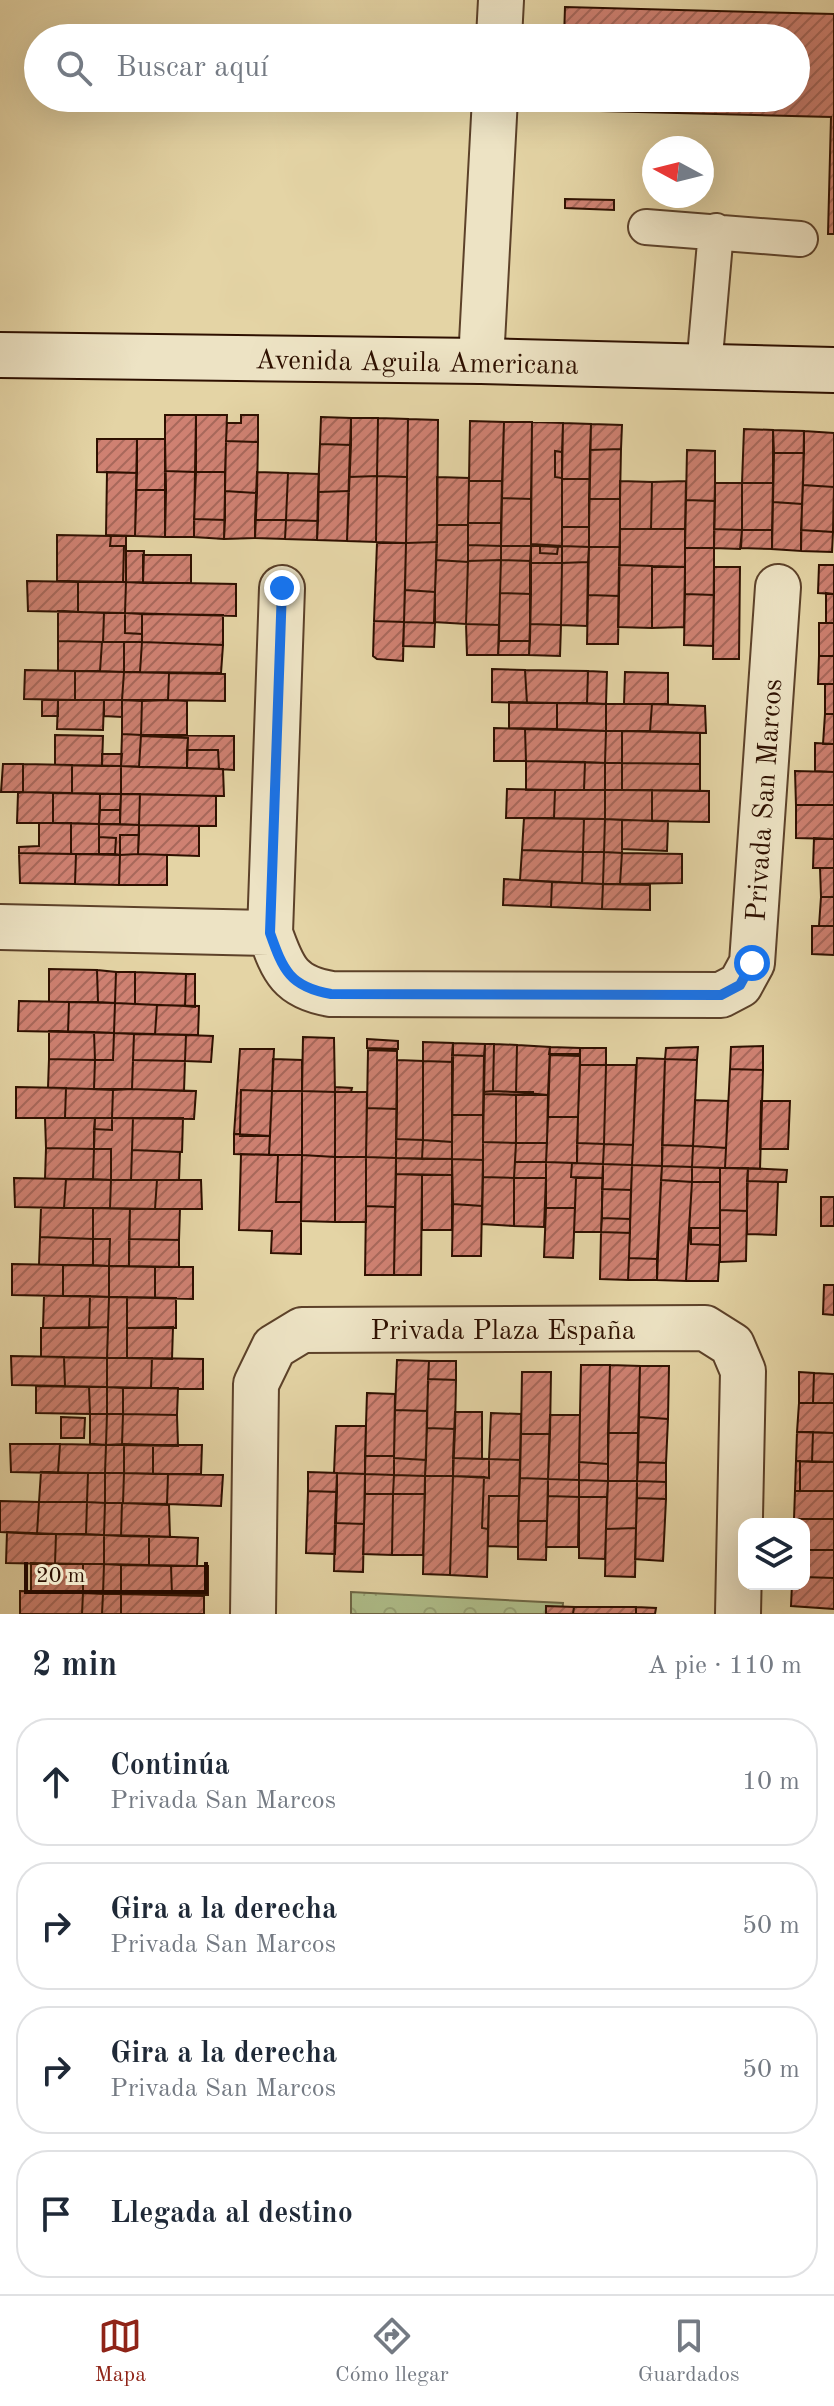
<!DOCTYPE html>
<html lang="es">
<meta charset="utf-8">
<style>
body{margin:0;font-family:"Old Standard TT",serif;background:#f6f6f7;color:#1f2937}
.controls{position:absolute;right:24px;bottom:24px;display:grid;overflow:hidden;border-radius:16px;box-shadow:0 8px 32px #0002}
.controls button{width:72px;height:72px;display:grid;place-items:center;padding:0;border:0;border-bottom:2px solid #e0e1e3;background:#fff;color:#1f2937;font:40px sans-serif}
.compass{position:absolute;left:642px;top:136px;width:72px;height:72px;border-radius:50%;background:#fff;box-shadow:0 8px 32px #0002;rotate:277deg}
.scale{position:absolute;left:24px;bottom:20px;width:184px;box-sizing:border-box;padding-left:8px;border:4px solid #2e1000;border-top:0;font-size:22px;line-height:28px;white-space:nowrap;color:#2e1000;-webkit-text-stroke:6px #ede3c4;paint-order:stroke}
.stop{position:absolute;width:24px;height:24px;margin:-18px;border:6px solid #1a73e8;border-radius:50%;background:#fff}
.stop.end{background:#1a73e8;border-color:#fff;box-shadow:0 2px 8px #0008}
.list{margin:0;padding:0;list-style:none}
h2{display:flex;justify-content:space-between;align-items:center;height:104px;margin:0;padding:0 32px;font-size:34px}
h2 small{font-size:26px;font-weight:400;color:#747a83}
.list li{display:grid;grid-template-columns:52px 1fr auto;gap:24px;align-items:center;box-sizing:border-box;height:128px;margin:0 16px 16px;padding:0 16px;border:2px solid #e0e1e3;border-radius:32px}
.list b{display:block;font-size:30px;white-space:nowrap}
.list p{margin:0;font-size:26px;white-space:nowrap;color:#747a83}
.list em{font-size:26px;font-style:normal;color:#747a83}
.icon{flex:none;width:44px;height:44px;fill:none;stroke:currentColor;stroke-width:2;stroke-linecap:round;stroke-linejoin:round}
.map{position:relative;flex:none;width:834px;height:1614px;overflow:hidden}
.search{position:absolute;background:#fff;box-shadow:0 8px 32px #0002;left:24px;right:24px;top:24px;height:88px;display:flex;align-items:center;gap:20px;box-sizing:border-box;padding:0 28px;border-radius:44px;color:#747a83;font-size:30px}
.sheet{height:680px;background:#fff}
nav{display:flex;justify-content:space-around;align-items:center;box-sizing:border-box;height:112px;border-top:2px solid #e0e1e3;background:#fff;font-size:22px;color:#747a83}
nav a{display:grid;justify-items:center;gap:4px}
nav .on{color:#8f2418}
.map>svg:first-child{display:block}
.park{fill:url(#park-crowns);stroke:#6e6745;stroke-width:2}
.building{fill:url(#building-hatch);stroke:#2e1000;stroke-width:2}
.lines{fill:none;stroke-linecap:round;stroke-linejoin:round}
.lane-casing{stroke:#5c4129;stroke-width:38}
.street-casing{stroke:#5c4129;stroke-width:48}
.secondary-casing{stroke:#2e1000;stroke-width:48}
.lane{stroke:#ede3c4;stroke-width:34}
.street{stroke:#ede3c4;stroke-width:44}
.secondary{stroke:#ede3c4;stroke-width:44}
.route{stroke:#1a73e8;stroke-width:10}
.labels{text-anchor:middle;stroke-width:6;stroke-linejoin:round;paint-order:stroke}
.street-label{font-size:28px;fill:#2e1000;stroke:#ede3c4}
</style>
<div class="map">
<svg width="834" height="1614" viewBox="0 0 834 1614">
<defs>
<pattern id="park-crowns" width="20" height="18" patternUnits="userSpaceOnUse" patternTransform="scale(2)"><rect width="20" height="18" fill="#afbe8a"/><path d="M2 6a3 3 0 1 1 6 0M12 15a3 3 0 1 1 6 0" fill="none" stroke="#97a275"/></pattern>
<pattern id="building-hatch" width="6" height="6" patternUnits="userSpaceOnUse" patternTransform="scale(2)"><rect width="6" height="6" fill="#cf8172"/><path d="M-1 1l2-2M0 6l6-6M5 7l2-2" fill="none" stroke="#a8685b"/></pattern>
</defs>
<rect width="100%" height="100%" fill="#e4d4a5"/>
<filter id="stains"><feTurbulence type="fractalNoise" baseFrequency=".0025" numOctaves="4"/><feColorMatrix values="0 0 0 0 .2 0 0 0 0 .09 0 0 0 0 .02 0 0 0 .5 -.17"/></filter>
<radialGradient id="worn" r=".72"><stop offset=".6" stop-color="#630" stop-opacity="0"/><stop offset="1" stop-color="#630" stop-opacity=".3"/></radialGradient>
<path class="park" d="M351 1592 563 1603 562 1614H351Z"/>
<path class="building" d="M565 7 834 14V234H828L831 117 562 110 563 98H796V38H564Z
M565 199 614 200V210L565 208Z
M165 415H196L195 472 165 471Z
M196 415H227L225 472H196Z
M241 415H258V442L226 441 227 423H241Z
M321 417 351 418V445L320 444Z
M351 418H378L377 476 349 477Z
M378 418 408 419 407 477 377 476Z
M408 419 438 420 437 542 406 543Z
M470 421 504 422 502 481H469Z
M504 422H532L531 499 502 498Z
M532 422 563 423 562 452 555 451V477L562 478V546L531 544Z
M563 423 591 424 590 479H562Z
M591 424 622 425 621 449 590 450Z
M744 429 773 430V483H742Z
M773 430 804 431V453H774Z
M804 431 834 433V487L803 485Z
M97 439H137V473L97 472Z
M137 439H165L166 490H136Z
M226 441 258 442 257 493 225 491Z
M320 444 351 445 349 491 318 492Z
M621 449 620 499H589L590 450Z
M687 450 715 451V501L686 500Z
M555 451 562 452V478L555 477Z
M774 453H804L802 504 773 502Z
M165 471 195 472 194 537H165Z
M107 472 137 473 135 536 106 535Z
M196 472H225V520L194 519Z
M257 472 288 473 286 520H255Z
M288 473 319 474 318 521 286 520Z
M377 476 407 477 406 543 376 542Z
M377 476 376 542 347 541 349 477Z
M437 477 469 478 468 525H437Z
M562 479H590L589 527H562Z
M469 481H502L501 523H468Z
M620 481 652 482 651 529H620Z
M686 481 685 529H651L652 482Z
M715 483H742V530L714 529Z
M742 483H773L772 530H742Z
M803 485 834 487 833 532 801 530Z
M136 490H166L165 537 135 536Z
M225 491 257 493 255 538 224 539Z
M349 491 347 541 317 540 318 492Z
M502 498 531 499V546H501Z
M589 499H620V547H589Z
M686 500 715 501 714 548H685Z
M773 502 802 504 801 551 772 549Z
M194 519 225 520 224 539 194 537Z
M255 520H286L285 539 255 538Z
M286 520 318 521 317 540 285 539Z
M468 523H501V546L468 545Z
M437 525H468V562L436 560Z
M562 527H589V547L562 546Z
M620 529H685V567L619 565Z
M714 529 742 530 740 549 714 548Z
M742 530H772V549L741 548Z
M801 530 833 532 832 552 801 551Z
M57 535 111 536 110 546H124L123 582 57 581Z
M111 536H126V582H123L124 546H110Z
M437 542 435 592 405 590 406 543Z
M377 543H406L404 622 374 621Z
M468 545 501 546V560L468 561Z
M501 546H531V561L501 560Z
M531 546H540V553L557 554 558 547 562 546V563H530Z
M540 546 558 547 557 554 540 553Z
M562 546 589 547 588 562 562 563Z
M589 547H620L619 596 588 595Z
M685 548H714V595L685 594Z
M126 551H144L143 583 126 582Z
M143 555H191V583H143Z
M436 560 468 562 466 624 434 622Z
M501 560 531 561V594L500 593Z
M501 560 499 625 466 624 468 561Z
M588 562 587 626 561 625 562 563Z
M530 563H562L561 625 530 624Z
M619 565 652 566V628L618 627Z
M819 565H834V594L818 593Z
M652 566 685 567 684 627 652 628Z
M714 567H740L739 659H713Z
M27 581 78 582V612L28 611Z
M78 582H126L125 613 78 612Z
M126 582 236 584V616L125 613Z
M405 590 435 592V623L404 622Z
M500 593 531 594 530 641H499Z
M826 593 834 594V623H826Z
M685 594 714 595 713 646 684 645Z
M588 595 619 596 618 644H587Z
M58 611 104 613 103 642 58 641Z
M104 613H125V633L142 634V642H103Z
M125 613 142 614V634L125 633Z
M142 614 223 615V645L142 642Z
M374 621 404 622 403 661 377 659 373 656Z
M404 622 435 623 434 647 403 646Z
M819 623H834V656H819Z
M466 624 499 625 498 655H467Z
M530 624 561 625 560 656 529 655Z
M58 641 102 642 100 671H58Z
M499 641H530L529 655H498Z
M102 642H124V672L100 671Z
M124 642H142L140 672H124Z
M142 642 223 645 221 673 140 672Z
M819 656H834V684H818Z
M492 669 525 670 527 703 492 702Z
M25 670 75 671V700L24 699Z
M525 670 588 671 587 703H527Z
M75 671 124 672 122 700H75Z
M588 671 607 672 606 704 587 703Z
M124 672 169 673 168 700H122Z
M625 672 668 673V704H624Z
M169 673 225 674V701L168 700Z
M825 684H834V714H825Z
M42 700H58V716H42Z
M58 700H104L103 730 57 729Z
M104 700H122V717L104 716Z
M122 700 142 701 141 735 122 734Z
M168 700 187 701V735H141L142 701Z
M509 702 557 703V729L509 728Z
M557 703 606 704V731L557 729Z
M606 704H652L650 731H606Z
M652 704 705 706 706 733 650 731Z
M825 714H834V744H823Z
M494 728 525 729 526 761H494Z
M525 729 606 731 605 763 526 761Z
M606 731H622V763H605Z
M622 731 700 733V764L622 763Z
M122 734 141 735 139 767 121 766Z
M55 735 103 736 102 766 55 765Z
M141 735 234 736V770L219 769 218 750H187L188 738Z
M141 736 188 738 187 768 139 767Z
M815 743 834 744V772L815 771Z
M187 750H218L219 769 187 768Z
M102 754H122L121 766H102Z
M526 761 585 762 584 790H526Z
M585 762 605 763V790H584Z
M605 763H622V790H605Z
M622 763 700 764V791L622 790Z
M3 764H23V792H1Z
M23 764 72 765V793L23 792Z
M72 765 121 766V794L72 793Z
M121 766 223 769 224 796 121 794Z
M795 771 834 772V805H796Z
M507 789 555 790 554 818H506Z
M555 790H605V819L554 818Z
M605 790H652V821L605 819Z
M652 790 709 791V822L652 821Z
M23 792 53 793V823H17L18 793Z
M53 793 100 794 99 824 53 823Z
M100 794H121L120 810H100Z
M121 794H140L139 825 120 824Z
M140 794 216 796V826L139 825Z
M796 805H834V839L796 838Z
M100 810H120V824H99Z
M524 818 584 819 583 852 522 850Z
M584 819H605L604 852H583Z
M605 819 622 820V853L604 852Z
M622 820 668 821 667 851 622 849Z
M39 823H71V854L19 853V847L39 846Z
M71 823 99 824V854H71Z
M99 824 139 825V835H120V855L115 854 116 838 99 837Z
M139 825 199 826V856L138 854Z
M120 835H139L138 854 120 855Z
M99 837 116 838 115 854H99Z
M814 838 834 839V868H813Z
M522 850 583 852 582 883 520 880Z
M583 852H604L603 884 582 883Z
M604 852 622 853 620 884H603Z
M19 853 76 854 75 884 20 883Z
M622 853 682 854V883L620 884Z
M76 854 120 855 119 885 75 884Z
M138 854 167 855V885H119L120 855Z
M820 868H834V897H821Z
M504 879 552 882 551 907 503 905Z
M552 882 603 884 602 909 551 907Z
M603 884 650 885V910L602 909Z
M821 897H834V926H819Z
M812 926H834V955L812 954Z
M49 969 97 970 98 1002H49Z
M97 970 116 972 115 1003 98 1002Z
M116 972H135V1004L115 1003Z
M135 972 186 974 185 1006 135 1004Z
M186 974H195V1007L185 1006Z
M19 1001 69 1002 68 1032 18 1031Z
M69 1002 115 1003 114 1033 68 1032Z
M115 1003 157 1005 155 1034 114 1033Z
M157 1005 199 1006 198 1035 155 1034Z
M49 1031 94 1032 95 1060 49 1059Z
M94 1032 114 1033 113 1060H95Z
M114 1033 134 1034 132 1089H94L95 1060H113Z
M134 1034 186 1035 185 1061 133 1060Z
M186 1035 213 1036 211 1062 185 1061Z
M303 1037 334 1038 335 1092 302 1091Z
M367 1039 398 1041V1049L367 1048Z
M423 1042 453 1043V1062L423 1061Z
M453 1043 485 1044 484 1056 452 1055Z
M485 1044H494L493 1091 484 1092Z
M494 1044 517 1045 516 1092 493 1091Z
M517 1045 550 1047 548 1095 516 1092Z
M763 1046V1070L730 1069 731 1047Z
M550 1047 580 1048V1054H549Z
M698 1047 697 1060 665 1059 666 1048Z
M580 1048H606V1065H580Z
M240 1049H274L272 1091 241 1090 240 1134H234Z
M368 1050 397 1051V1109L367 1108Z
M452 1055 484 1056 483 1115H452Z
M550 1055 580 1056 578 1117H548Z
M637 1058 665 1059 662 1166 632 1165Z
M49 1059 95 1060 94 1089 48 1088Z
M273 1059 302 1060V1091H272Z
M665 1059 697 1060 693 1146 662 1145Z
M133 1060 185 1061 184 1091 132 1089Z
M397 1060 423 1061V1140L396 1139Z
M423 1061 453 1062 452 1142 423 1140Z
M580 1065H606L604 1144 577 1143Z
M606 1065H636L633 1145 604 1144Z
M730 1069 763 1070 760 1169 725 1168Z
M16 1087 66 1088 65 1118H16Z
M335 1087 352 1088 351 1092H335Z
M66 1088 113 1090 112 1118H65Z
M132 1089 196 1091 194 1119 112 1118 113 1090Z
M241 1090 272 1091 270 1136H240Z
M272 1091H302V1155H269Z
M302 1091 335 1092V1157L302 1155Z
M493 1091 516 1092H533V1095L484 1094V1092Z
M335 1092H367L366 1157H335Z
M484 1094 516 1095V1143L483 1142Z
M516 1095H548L547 1143H516Z
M695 1100 728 1101 726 1148 693 1146Z
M761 1101H790L788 1149H760Z
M367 1108 397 1109 396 1158 366 1157Z
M452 1115H483V1160L452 1159Z
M548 1117H578L577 1163 546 1162Z
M45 1118H95L94 1149 46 1148Z
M95 1118H112V1130L94 1129Z
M112 1118H133L131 1180H111V1149H94V1129L112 1130Z
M133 1118H183L182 1152 132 1150Z
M234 1134 270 1136 269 1155 234 1154Z
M396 1139 423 1140 422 1159 396 1158Z
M423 1140 452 1142V1159H422Z
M483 1142 516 1143 514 1178 483 1177Z
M516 1143H547L546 1162H515Z
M577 1143 604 1144 603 1164 577 1163Z
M604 1144 633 1145 632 1165 603 1164Z
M662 1145 693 1146 692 1167 662 1166Z
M693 1146 726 1148 725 1168 692 1167Z
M46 1148 94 1149 93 1179H45Z
M94 1149H111V1180L93 1179Z
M132 1150 180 1152 179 1180H131Z
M241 1154 278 1155 276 1202H301V1254L271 1253 272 1231 239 1230Z
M278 1155H302L301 1202H276Z
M302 1155 335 1157V1222L301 1221Z
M335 1157H366V1222H335Z
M366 1157 396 1158 395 1207 366 1206Z
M396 1158 452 1159V1175L396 1174Z
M452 1159 483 1160 482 1206 453 1204Z
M515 1162H546V1178H514Z
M546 1162 572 1163 571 1177 576 1178 575 1208H546Z
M572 1163 603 1164V1178L571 1177Z
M603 1164 632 1165 631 1190 602 1189Z
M632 1165 662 1166 657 1259 629 1258Z
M662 1166 692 1167V1182L661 1180Z
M692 1167 720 1168V1182H692Z
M720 1168H748L747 1211 720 1210Z
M748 1168 787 1170 786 1182 747 1181Z
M396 1174 422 1175 421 1275H394Z
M422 1175H452V1230H422Z
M483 1177 514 1178V1226L482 1224Z
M14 1178 66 1179 64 1208 15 1207Z
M514 1178H546L544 1227 514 1226Z
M576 1178H603L601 1232H574Z
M66 1179 111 1180 110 1208H64Z
M111 1180H157L155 1209 110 1208Z
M157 1180H201L202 1209H155Z
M661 1180 692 1182 686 1281 657 1280Z
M747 1181 778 1182 776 1235 747 1234Z
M692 1182H720V1228H689Z
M602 1189 631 1190 630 1219 602 1218Z
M821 1197H834V1226H821Z
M453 1204 482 1206 481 1256H452Z
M366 1206 395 1207 394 1275H365Z
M41 1208H93V1239L40 1237Z
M93 1208 130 1209 129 1266H109L110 1239H93Z
M546 1208H575L573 1258 544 1257Z
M130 1209H180L179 1240 129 1239Z
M720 1210 747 1211 746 1261 720 1262Z
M602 1218 630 1219V1233L601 1232Z
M689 1228 691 1244 720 1245 718 1281H686Z
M691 1228H720V1245L691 1244Z
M601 1232 630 1233 628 1280 600 1279Z
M40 1237 93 1239V1265H39Z
M93 1239H110L109 1266 93 1265Z
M129 1239 179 1240V1267L129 1266Z
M629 1258 657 1259V1280H628Z
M12 1264 63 1265V1296L12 1295Z
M63 1265 109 1266V1297L63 1296Z
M109 1266 155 1267V1298L109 1297Z
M155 1267H193V1299L155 1298Z
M824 1285H834V1315L823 1314Z
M44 1296H90L89 1328H43Z
M90 1296 109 1297 108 1327 89 1328Z
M109 1297H127V1358H107Z
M127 1297 176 1298V1328H127Z
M108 1327 107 1358 41 1357V1328Z
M173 1327 172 1359 127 1358V1328Z
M11 1356 64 1357 65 1386 12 1385Z
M64 1357 107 1358V1387L65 1386Z
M107 1358H152L151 1388 107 1387Z
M152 1358 203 1359V1389L151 1388Z
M397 1360 429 1361 427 1411 395 1410Z
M429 1361H456V1380L428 1379Z
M581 1365H610L608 1464 579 1462Z
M610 1365 640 1366 638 1433H608Z
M640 1366H669L668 1419 639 1417Z
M522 1372H551L550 1434H521Z
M799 1372 814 1373 813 1403H799Z
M814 1373 834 1374V1403H813Z
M428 1379 456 1380 455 1429 427 1428Z
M36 1386 89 1387 90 1414 36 1413Z
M89 1387H107V1414H90Z
M107 1387 123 1388V1414H107Z
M123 1388H178L177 1415 123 1414Z
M367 1393 395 1394 394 1456H365Z
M799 1403H834V1433L797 1432Z
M395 1410 427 1411 426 1460 394 1458Z
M455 1412H482V1459L453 1458Z
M491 1413 521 1414 520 1460 489 1459Z
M90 1414H107L106 1445 90 1444Z
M107 1414H123L122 1445H106Z
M123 1414 177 1415 178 1446 122 1445Z
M550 1415H580L579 1480 548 1479Z
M61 1417 85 1418 84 1438H61Z
M639 1417 668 1419 666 1463 638 1462Z
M336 1426H366L365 1474 334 1473Z
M427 1428 455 1429 453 1476H425Z
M797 1432H813L812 1462 796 1461Z
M813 1432 834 1433V1462H812Z
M608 1433H638L637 1481H608Z
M521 1434H550L548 1479 520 1478Z
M10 1444H60L58 1473 11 1472Z
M60 1444 106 1445 105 1473H58Z
M124 1444 153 1445V1474L124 1473Z
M124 1444V1473H105L106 1445Z
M153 1445H202L201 1474H153Z
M365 1456H394V1475L365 1474Z
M394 1458 426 1460 425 1476 394 1475Z
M453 1458 489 1459V1478L453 1476Z
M489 1459 520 1460 519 1496H489L488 1529 482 1528 484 1477 489 1478Z
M796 1461H800V1491H795Z
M800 1461 834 1462V1491H800Z
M579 1462 608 1464V1481L579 1480Z
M638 1462 666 1463V1482L637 1481Z
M41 1472 88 1473 87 1502H39Z
M308 1472 337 1473V1492L308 1491Z
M88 1473H105V1503L87 1502Z
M105 1473H124L123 1503H105Z
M124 1473 168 1474 167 1504 123 1503Z
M337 1473 365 1474 364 1524 335 1523Z
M168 1474 223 1475 221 1506 167 1504Z
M365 1474 394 1475 393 1494H365Z
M394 1475 425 1476V1494H393Z
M425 1476H453L450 1575 423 1574Z
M453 1476 484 1477 482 1528 488 1529 487 1577 450 1575Z
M520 1478 548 1479 547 1521H518Z
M548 1479 579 1480V1497L548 1496Z
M579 1480 608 1481 607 1497H579Z
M608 1481H637L636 1528 606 1529Z
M637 1481 666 1482V1499L637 1498Z
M308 1491 337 1492 335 1554 306 1553Z
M795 1491H834V1519H794Z
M365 1494H393L392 1555 363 1554Z
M393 1494H425L423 1555H392Z
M489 1496H519L518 1547 488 1546Z
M548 1496 579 1497 578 1547H546Z
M579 1497H607L605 1559 579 1558Z
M637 1498 666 1499 663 1561 635 1559Z
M0 1501 39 1502 37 1534 0 1532Z
M39 1502H87L86 1534H37Z
M87 1502 105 1503 104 1535 86 1534Z
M105 1503H122L121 1536 104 1535Z
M122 1503 169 1505 170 1537 121 1536Z
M794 1519H834V1550H804V1524H794Z
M518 1521H547L546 1560 518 1559Z
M335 1523 364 1524 363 1572 334 1571Z
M636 1528 635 1577 605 1576 606 1529Z
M7 1532 56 1534 55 1564 6 1563Z
M56 1534 104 1535V1564H55Z
M104 1535 149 1536V1565L104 1564Z
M149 1536 198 1538 197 1566 149 1565Z
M804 1550H834V1578L804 1577Z
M31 1563 83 1564V1593L31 1592Z
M83 1564H104L103 1594 83 1593Z
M104 1564 121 1565V1594H103Z
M121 1565 171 1566 172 1595 121 1594Z
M171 1566H208V1595H172Z
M804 1577 834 1578V1609L791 1606 792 1584H804Z
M20 1591 83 1593 82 1614H20Z
M83 1593 103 1594 102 1614H82Z
M103 1594H121V1614H102Z
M121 1594 204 1596V1614H121Z
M546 1606 574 1607 573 1614H546Z
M574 1607H636V1614H573Z
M636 1607 656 1608 655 1614H636Z"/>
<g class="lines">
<g class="lane-casing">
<path id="lane" d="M646 227 800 239
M704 368 716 231"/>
</g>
<g class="street-casing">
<path id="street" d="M499 38 501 0
M481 361 495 98
M282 588 270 933C283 970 290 987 331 994L721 995 740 985 752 963 778 587
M0 927 270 933
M253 1614 256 1384 274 1347 302 1330 705 1328 732 1345 743 1371 738 1614"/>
</g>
<g class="secondary-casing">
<path id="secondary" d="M0 355 481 361 834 370"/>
</g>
<use href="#lane" class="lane"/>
<use href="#street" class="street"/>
<use href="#secondary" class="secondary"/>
</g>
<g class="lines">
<path class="route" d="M282 588 270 933C283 970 290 987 331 994L721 995 740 985 752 963"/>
</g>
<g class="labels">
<g class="street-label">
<text transform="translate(417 361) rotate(1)" y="10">Avenida Aguila Americana</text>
<text transform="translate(763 800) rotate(-86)" y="10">Privada San Marcos</text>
<text x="503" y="1339">Privada Plaza España</text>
</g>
</g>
<rect width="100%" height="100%" filter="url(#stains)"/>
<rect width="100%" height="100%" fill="url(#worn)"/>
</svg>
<div class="controls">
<button><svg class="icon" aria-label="layers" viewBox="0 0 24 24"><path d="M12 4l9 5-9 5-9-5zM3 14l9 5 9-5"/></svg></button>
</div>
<svg class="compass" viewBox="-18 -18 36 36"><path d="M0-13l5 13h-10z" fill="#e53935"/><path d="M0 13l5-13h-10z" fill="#747a83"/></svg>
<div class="scale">20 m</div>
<div class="stop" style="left:752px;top:963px"></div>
<div class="stop end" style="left:282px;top:588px"></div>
<div class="search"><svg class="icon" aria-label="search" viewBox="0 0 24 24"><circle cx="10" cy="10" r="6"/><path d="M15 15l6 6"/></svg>Buscar aquí</div>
</div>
<section class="sheet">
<h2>2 min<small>A pie · 110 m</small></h2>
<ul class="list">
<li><svg class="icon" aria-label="ahead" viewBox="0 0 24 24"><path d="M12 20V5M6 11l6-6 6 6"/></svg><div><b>Continúa</b><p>Privada San Marcos</p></div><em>10 m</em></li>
<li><svg class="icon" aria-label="right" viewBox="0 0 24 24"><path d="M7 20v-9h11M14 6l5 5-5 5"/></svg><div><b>Gira a la derecha</b><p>Privada San Marcos</p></div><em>50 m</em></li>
<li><svg class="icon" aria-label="right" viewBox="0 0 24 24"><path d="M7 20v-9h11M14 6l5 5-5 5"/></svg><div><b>Gira a la derecha</b><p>Privada San Marcos</p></div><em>50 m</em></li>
<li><svg class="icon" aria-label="arrive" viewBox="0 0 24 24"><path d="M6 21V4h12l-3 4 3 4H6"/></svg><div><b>Llegada al destino</b></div></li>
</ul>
</section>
<nav>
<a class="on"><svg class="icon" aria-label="map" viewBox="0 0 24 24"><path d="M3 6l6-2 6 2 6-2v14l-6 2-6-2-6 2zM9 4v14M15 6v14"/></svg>Mapa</a>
<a><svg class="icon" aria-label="directions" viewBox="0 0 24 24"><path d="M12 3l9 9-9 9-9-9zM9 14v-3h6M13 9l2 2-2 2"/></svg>Cómo llegar</a>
<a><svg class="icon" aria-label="saved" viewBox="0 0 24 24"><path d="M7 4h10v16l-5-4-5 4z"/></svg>Guardados</a>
</nav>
